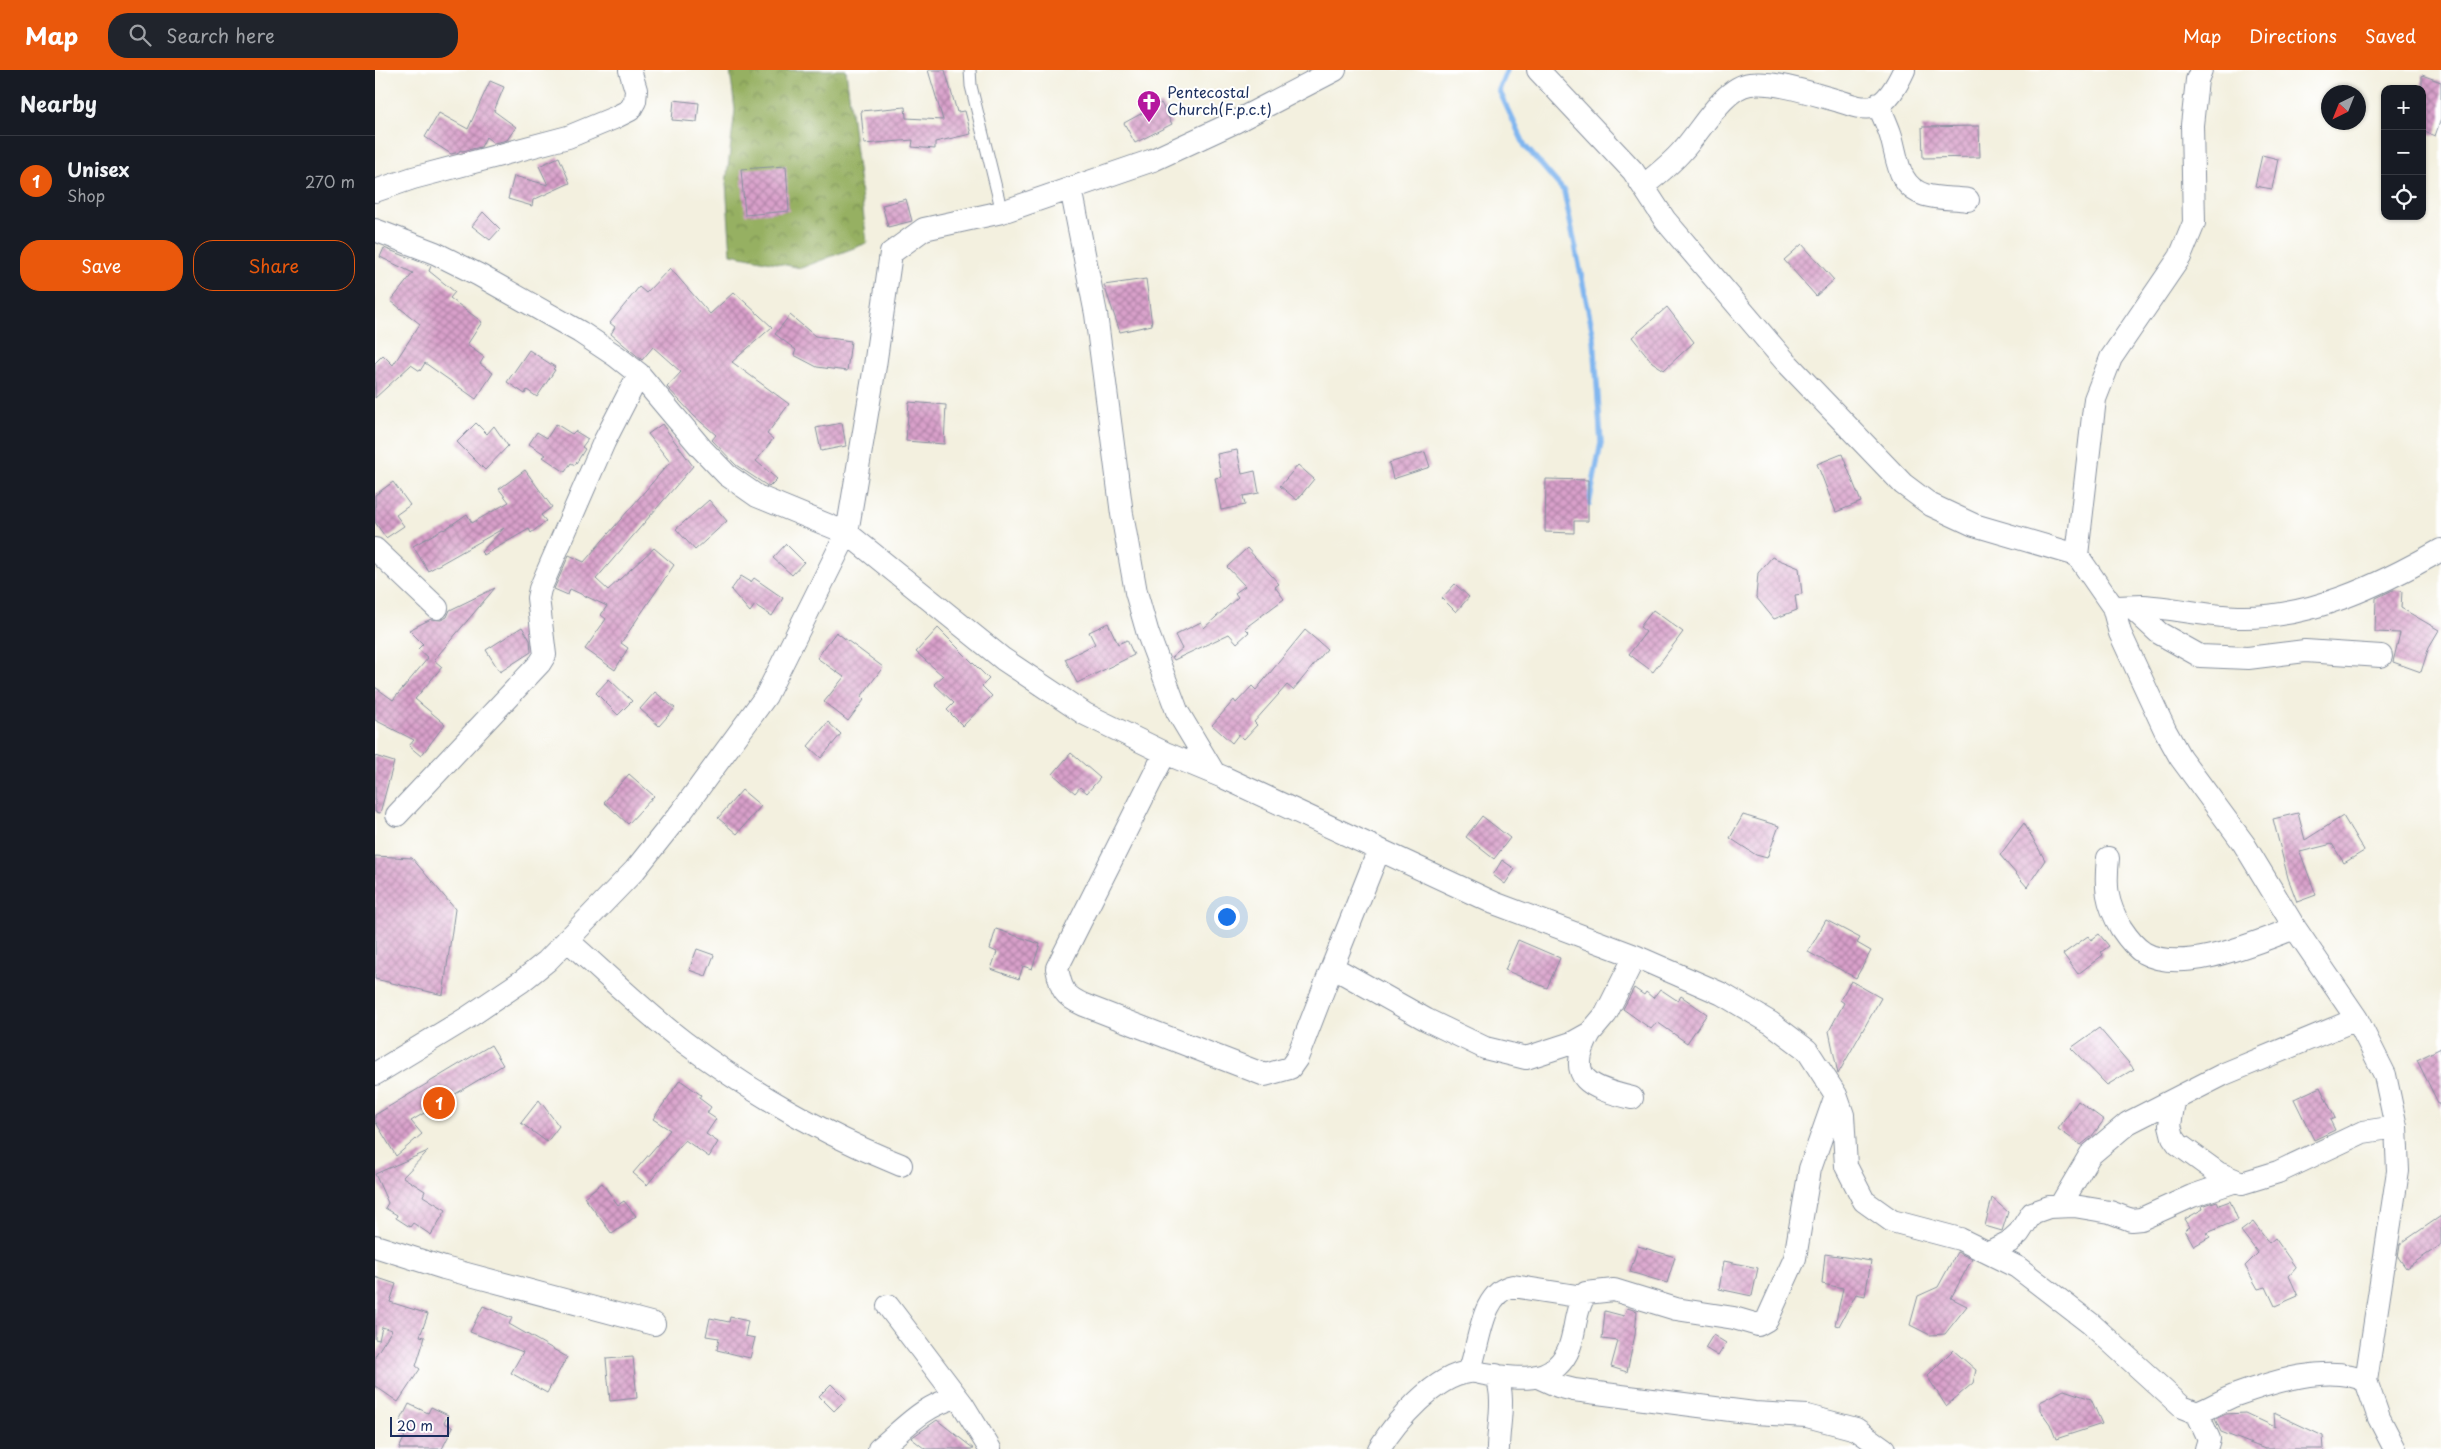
<!DOCTYPE html>
<meta charset="utf-8">
<style>
body{margin:0;font-family:"Playpen Sans",sans-serif;background:#20242c;color:#f1f3f6}
.controls{position:absolute;right:15px;top:15px;display:grid;overflow:hidden;border-radius:10px;box-shadow:0 1px 4px #0004}
.controls button{width:45px;height:45px;display:grid;place-items:center;padding:0;border:0;border-bottom:1px solid #363941;background:#171b24;color:#f1f3f6;font:25px sans-serif}
.compass{position:absolute;left:1946px;top:15px;width:45px;height:45px;border-radius:50%;background:#171b24;box-shadow:0 1px 4px #0004;rotate:223deg}
.scale{position:absolute;left:15px;bottom:12px;width:59px;box-sizing:border-box;padding-left:5px;border:2px solid #1b2f5e;border-top:0;font-size:14px;line-height:18px;white-space:nowrap;color:#1b2f5e;-webkit-text-stroke:4px #fff;paint-order:stroke}
.you{position:absolute;left:851px;top:846px;width:18px;height:18px;margin:-12px;border:4px solid #fff;border-radius:50%;background:#1a73e8;box-shadow:0 0 0 8px #1a73e833}
.badge{display:grid;place-items:center;width:32px;height:32px;border-radius:50%;background:#ea580c;color:#fff;font-size:16px;font-weight:700}
.pin{position:absolute;translate:-50% -50%;border:2px solid #fff;box-shadow:0 1px 5px #0006}
.list{margin:0;padding:0;list-style:none}
h2{display:flex;justify-content:space-between;align-items:center;height:65px;margin:0;padding:0 20px;font-size:21px}
h2 small{font-size:16px;font-weight:400;color:#9ea1a6}
.list li{display:grid;grid-template-columns:32px 1fr auto;gap:15px;align-items:center;box-sizing:border-box;height:90px;padding:0 20px;border-top:1px solid #363941}
.list b{display:block;font-size:19px;white-space:nowrap}
.list p{margin:0;font-size:16px;white-space:nowrap;color:#9ea1a6}
.list em{font-size:16px;font-style:normal;color:#9ea1a6}
.actions{display:flex;gap:10px;padding:15px 20px}
.actions a{flex:1;padding:11px 0;border:1px solid #ea580c;border-radius:20px;text-align:center;font-size:18px;color:#ea580c}
.actions .main{background:#ea580c;color:#fff}
.icon{flex:none;width:28px;height:28px;fill:none;stroke:currentColor;stroke-width:2;stroke-linecap:round;stroke-linejoin:round}
.map{position:relative;flex:none;width:2066px;height:1379px;overflow:hidden}
header{display:flex;align-items:center;gap:30px;box-sizing:border-box;height:70px;padding:0 25px;background:#ea580c;color:#fff}
header strong{font-size:24px}
nav{display:flex;gap:28px;margin-inline-start:auto;font-size:18px}
.search{width:350px;height:45px;background:#20242c;display:flex;align-items:center;gap:12px;box-sizing:border-box;padding:0 18px;border-radius:20px;color:#9ea1a6;font-size:19px}
main{display:flex}
aside{flex:1;background:#171b24}
.map>svg:first-child{display:block}
.forest{fill:url(#forest-crowns);stroke:#587060}
.lines{fill:none;stroke-linecap:round;stroke-linejoin:round}
.stream{stroke:#80b6ef;stroke-width:5.5}
.building{fill:url(#building-cross-hatch)}
.service-casing{stroke:#87909e;stroke-width:13}
.minor-casing{stroke:#87909e;stroke-width:24}
.service{stroke:#fff;stroke-width:11}
.minor{stroke:#fff;stroke-width:22}
.labels{text-anchor:middle;stroke-width:4;stroke-linejoin:round;paint-order:stroke}
.poi-label{font-size:15px;fill:#1b2f5e;stroke:#fff;text-anchor:start}
</style>
<header>
<strong>Map</strong>
<div class="search"><svg class="icon" aria-label="search" viewBox="0 0 24 24"><circle cx="10" cy="10" r="6"/><path d="M15 15l6 6"/></svg>Search here</div>
<nav><a>Map</a><a>Directions</a><a>Saved</a></nav>
</header>
<main>
<aside>
<h2>Nearby<small></small></h2>
<ul class="list">
<li><span class="badge">1</span><div><b>Unisex</b><p>Shop</p></div><em>270 m</em></li>
</ul>
<div class="actions"><a class="main">Save</a><a>Share</a></div>
</aside>
<div class="map">
<svg width="2066" height="1379" viewBox="0 0 2066 1379">
<defs>
<pattern id="forest-crowns" width="20" height="18" patternUnits="userSpaceOnUse" patternTransform="scale(1.25)"><rect width="20" height="18" fill="#96b062"/><path d="M2 6a3 3 0 1 1 6 0M12 15a3 3 0 1 1 6 0" fill="none" stroke="#7a9054"/></pattern>
<pattern id="building-cross-hatch" width="8" height="8" patternUnits="userSpaceOnUse" patternTransform="scale(1.25)"><rect width="8" height="8" fill="#d9a0ca"/><path d="M0 0l8 8M0 8l8-8" fill="none" stroke="#af83a7"/></pattern>
</defs>
<rect width="100%" height="100%" fill="#fff"/>
<filter id="ink" filterUnits="userSpaceOnUse"><feTurbulence type="fractalNoise" baseFrequency=".02" numOctaves="2"/><feDisplacementMap in="SourceGraphic" scale="10" xChannelSelector="R" yChannelSelector="G"/><feConvolveMatrix kernelMatrix="1 2 1 2 8 2 1 2 1" color-interpolation-filters="sRGB"/></filter>
<filter id="wash" filterUnits="userSpaceOnUse"><feTurbulence type="fractalNoise" baseFrequency=".0096" numOctaves="4" result="noise"/><feDisplacementMap in="SourceGraphic" scale="20" xChannelSelector="R" yChannelSelector="G"/><feGaussianBlur stdDeviation="1.12" result="paint"/><feColorMatrix in="noise" values="0 0 0 0 0 0 0 0 0 0 0 0 0 0 0 0 0 1.4 0 .05"/><feComposite in="paint" operator="in"/></filter>
<g filter="url(#wash)">
<rect width="100%" height="100%" fill="#f3f0df"/>
<path class="forest" d="M355 0H471L492 173 426 198 356 184 351 114 360 40Z"/>
<g class="lines">
<path class="stream" d="M1132 0 1124 20 1150 76 1189 121 1219 268 1226 373 1214 434"/>
</g>
<g id="blocks">
<path class="building" d="M553 0H570L582 42 590 41 596 64 560 72V79L537 77 538 70 489 74 486 41 530 37 531 48 568 50Z
M2047 5 2066 12V49L2060 66 2047 61Z
M115 11 129 17 119 41 141 57 132 70 119 73 111 67 106 77 87 81 85 80 84 82 76 84 50 67 64 43 93 59Z
M299 30 324 33 322 52 297 50Z
M786 33 797 54 760 73 749 53Z
M1604 56 1605 87 1548 88 1547 57Z
M1887 85 1903 89 1897 119 1880 116Z
M184 87 195 113 158 130 157 136 133 129 139 106 173 115 164 96Z
M411 96 414 141 370 145 366 99Z
M531 129 537 151 513 157 507 135Z
M108 142 125 159 115 170 97 156Z
M1427 174 1459 210 1441 226 1409 190Z
M9 178 56 196 54 201 80 222 75 228 107 252 92 275 109 287 105 294 118 303 101 329 50 293 45 301 36 295 0 328V293L8 285 18 295 45 254 16 231 38 203 5 187Z
M295 198 335 244 359 222 397 257 357 292 414 334 392 364 398 369 381 391 402 409 394 417 361 395 337 370 341 365 319 346 292 317 306 302 278 277 267 290 236 264 240 257 235 253 264 217 271 223Z
M771 209 777 255 745 262 729 215Z
M1292 237 1319 272 1289 300 1277 292 1257 267Z
M415 245 440 266 476 271 472 301 442 297 419 285 421 280 400 264Z
M154 280 180 297 178 299 180 300 162 327 152 320 150 324 132 312Z
M534 332 571 335 569 374 531 371Z
M101 353 112 364 119 356 133 376 110 400 82 372Z
M467 353 471 376 446 381 441 358Z
M181 354 197 364 200 361 213 369 207 377 210 379 200 395 196 393 190 402 168 387 171 385 154 374 162 362 172 368Z
M287 354 318 396 221 509 233 520 279 478 299 495 246 573 253 578 240 600 210 579 231 549 226 545 232 536 195 519 193 525 179 519 194 485 209 492 295 392 273 364Z
M862 380 867 404 880 401 884 423 868 426 870 435 846 440 840 408 846 407 842 384Z
M1050 382 1055 397 1018 409 1014 393Z
M1467 384 1486 432 1461 442 1442 394Z
M923 395 939 409 922 430 905 416Z
M150 400 177 437 166 445 171 451 156 463 154 459 109 485 106 482 129 458 53 501 38 476 68 459 69 460 92 444 97 453 134 432 124 419Z
M1171 409 1213 410V451H1199V463L1170 462Z
M18 412 35 435 21 445 29 456 11 468 0 452V425Z
M334 430 352 451 320 480 301 459Z
M411 474 429 492 417 505 398 488Z
M872 478 904 514 900 517 909 529 870 558 874 562 862 573 854 564 799 590 797 587 807 579 800 565 826 552 829 558 863 527 860 523 870 516 852 497Z
M1397 487 1424 498 1427 524 1420 525 1422 540 1399 549 1381 527 1383 503Z
M366 506 376 512 379 508 408 528 397 546 380 535 375 542 356 520Z
M1080 514 1094 527 1081 542 1067 528Z
M120 518 59 590 67 597 40 629 70 654 46 686 34 676 39 670 0 650V617L18 630 53 588 43 579 48 574 34 560 56 549 66 550 72 547 75 540Z
M2018 520 2027 521 2026 538 2064 560 2054 577 2046 602 2018 592 2025 563 2000 562 2001 528Z
M1278 540 1308 562 1278 602 1254 584 1271 562 1265 557Z
M733 553 743 574 752 570 759 585 702 613 690 589 720 574 714 562Z
M147 557 155 570 156 582 125 602 111 580Z
M563 558 614 609 607 616 617 626 588 656 572 640 579 633 559 614 568 606 541 582Z
M930 560 952 579 918 620 912 615 879 652 882 655 869 669 864 664 857 673 837 655 859 630 861 633 877 616 881 620Z
M461 562 508 597 486 627 489 630 473 651 449 632 469 607 442 588Z
M234 609 257 631 243 645 221 623Z
M280 622 300 638 284 656 265 639Z
M453 652 466 664 446 688 433 676Z
M696 683 725 708 712 723 705 717 700 723 678 704Z
M0 686 19 692 5 743 0 742Z
M254 704 279 726 253 754 229 732Z
M367 720 386 736 362 764 343 748Z
M1923 743 1930 770 1968 746 1989 781 1969 793 1957 774 1925 782 1941 825 1922 832 1913 808 1898 749Z
M1368 745 1404 756 1392 788 1381 785 1355 768Z
M1107 746 1135 768 1119 789 1091 767Z
M1649 753 1670 790 1652 817 1625 785Z
M0 786 37 788 80 839 68 925 0 909Z
M1127 790 1140 799 1130 814 1118 805Z
M1451 850 1485 868 1482 873 1496 881 1481 908 1433 882Z
M621 859 665 874 657 899 648 896 644 909 616 899 622 882 615 879Z
M1724 864 1734 876 1726 882 1728 885 1703 904 1688 884 1713 866 1716 870Z
M1143 870 1185 888 1172 918 1130 900Z
M322 879 339 885 331 906 314 900Z
M1476 911 1506 928 1463 1004 1454 961 1469 933 1465 930Z
M1259 918 1269 925 1271 922 1278 928 1285 919 1303 931 1306 926 1332 944 1312 973 1282 952 1276 959 1248 939Z
M1724 958 1759 999 1732 1015 1696 978Z
M116 975 128 995 36 1051 47 1064 21 1086 0 1051V1045Z
M2066 978V1039L2042 990Z
M305 1010 326 1025 324 1028 336 1037 332 1043 341 1049 331 1064 343 1072 334 1087 310 1070 272 1115 258 1103 295 1060 278 1049Z
M1945 1017 1960 1048 1955 1050 1960 1060 1939 1070 1919 1029Z
M164 1030 184 1056 172 1072 146 1053Z
M1703 1031 1729 1050 1717 1066 1706 1075 1683 1059Z
M53 1081 28 1107 50 1121 48 1126 71 1140 56 1165 38 1153 35 1157 21 1148 22 1145 10 1138 13 1133 0 1104Z
M227 1113 243 1135 249 1131 261 1146 237 1164 209 1127Z
M1617 1128 1633 1142 1627 1161 1610 1156Z
M1842 1131 1844 1135 1855 1131 1863 1150 1832 1163 1835 1167 1819 1176 1810 1160 1815 1157 1810 1149 1828 1139 1827 1136Z
M2066 1146V1175L2031 1198 2023 1187 2025 1174Z
M1878 1152 1894 1173 1900 1168 1921 1198 1914 1206 1923 1226 1900 1236 1891 1217 1883 1219 1870 1196 1883 1183 1866 1161Z
M1263 1176 1300 1187 1292 1213 1255 1202Z
M1582 1182 1597 1189 1576 1228 1592 1236 1570 1264 1555 1265 1535 1255 1543 1226 1563 1217Z
M1450 1184 1496 1191 1490 1226 1481 1224 1464 1256 1460 1255 1468 1218 1447 1214Z
M1349 1191 1383 1198 1377 1226 1344 1219Z
M0 1207 21 1214 15 1232 53 1244 45 1266 50 1267 41 1296 45 1299 23 1332 0 1316V1286L17 1260 7 1257 4 1270 0 1269Z
M108 1236 137 1248 134 1254 192 1287 172 1323 136 1303 148 1282 95 1262Z
M1252 1238 1262 1241 1260 1265 1252 1302 1236 1297 1243 1271 1227 1269 1230 1241 1249 1246Z
M355 1247 373 1251 370 1266 380 1268 375 1288 342 1280 344 1268 331 1266 335 1248 354 1252Z
M1338 1265 1351 1273 1343 1286 1330 1278Z
M1578 1280 1601 1300 1598 1313 1571 1336 1552 1306Z
M258 1287 262 1328 235 1331 231 1289Z
M456 1314 471 1329 459 1341 444 1326Z
M1689 1320 1716 1329 1727 1354 1681 1369 1675 1354 1665 1340V1332Z
M34 1334 53 1343 56 1337 73 1345 69 1353 78 1357 67 1379H24L30 1366 26 1364 31 1354 25 1352Z
M1870 1343 1900 1357 1899 1343 1948 1366 1949 1379H1890L1846 1362 1840 1349 1851 1344Z
M562 1350 599 1379H550L536 1368Z"/>
</g>
</g>
<g filter="url(#ink)">
<use href="#blocks" fill-opacity="0" stroke="#87909e" stroke-width="1"/>
<g class="lines">
<g class="service-casing">
<path id="service" d="M595 0 596 16 627 142"/>
</g>
<g class="minor-casing">
<path id="minor" d="M1163 0 1258 101 1290 150 1410 291 1528 414 1556 435 1599 455 1702 485 1738 537 1745 563 1790 660 1805 687 1869 774 1920 858 1982 949 2010 1005 2021 1057 2023 1101 1991 1311 2004 1348 2020 1379
M1503 34C1507 44 1512 54 1515 63 1523 86 1521 116 1550 125 1563 129 1579 128 1593 130
M1268 116C1282 105 1296 94 1308 80 1325 62 1349 17 1375 14 1401 11 1438 24 1464 31 1476 35 1485 39 1498 37 1513 33 1523 13 1529 0
M696 118 721 244 747 444 761 522 773 564 802 641 839 703
M0 121 38 108 193 67 239 48 255 40 260 31 261 20 255 0
M0 160 60 183 104 205 205 262 241 286 264 304 327 379 352 405 382 426 472 463 628 589 710 644 790 683 848 707 1119 833 1260 886 1347 924 1396 953 1432 980 1461 1025 1468 1045 1471 1096 1489 1131 1517 1151 1585 1169 1642 1197 1716 1254 1807 1337 1822 1343C1836 1338 1847 1330 1861 1325 1897 1312 1955 1293 1991 1311
M0 479 62 538
M1702 485 1720 329 1736 288 1805 187 1819 153 1817 55 1822 10 1826 0
M1738 537C1748 537 1758 536 1768 536 1800 538 1831 546 1863 547 1934 549 2005 515 2066 480
M1756 537 1784 563 1825 586 1873 588 1930 581 2006 586
M790 683 682 898C686 920 689 926 709 935L890 1005 915 998 922 988 956 900 968 903 1052 950 1110 978 1151 988 1197 973 1215 963 1231 944 1260 886
M22 745 165 593 170 585 163 528 165 519 229 372 264 304
M1733 788C1730 817 1731 832 1746 858 1752 867 1759 877 1769 883 1808 905 1882 872 1920 858
M192 870C231 904 268 941 309 972 377 1023 448 1064 526 1095
M956 900 1004 780
M1215 963C1189 1009 1216 1018 1257 1028
M0 1004 92 948 147 911 172 891 260 800 307 741 391 626 472 463 500 296 516 183 549 159 627 142 778 90 860 52 960 0
M1799 1031 1795 1055 1798 1067 1803 1074 1843 1103 1867 1113 1903 1102 1988 1062 2021 1057
M1685 1136 1715 1085 1753 1053 1849 1004 1982 949
M0 1176 69 1198 279 1254
M1614 1182 1634 1172 1644 1163 1657 1143 1674 1137 1699 1136 1735 1142 1756 1150 1766 1149 1817 1126 1861 1111
M513 1236 588 1335 615 1379
M1094 1302C1105 1275 1105 1222 1138 1216L1208 1227
M1121 1305C1131 1328 1123 1355 1123 1379
M1161 1306 1183 1316 1199 1320 1379 1343 1432 1346 1481 1359 1509 1379
M1822 1343 1834 1369 1831 1379
M504 1379C532 1356 546 1337 582 1327
M1004 1379C1021 1351 1060 1306 1094 1302 1099 1301 1105 1303 1110 1304 1133 1307 1163 1314 1182 1296 1204 1276 1195 1247 1211 1223L1239 1220 1301 1239 1359 1248 1383 1255 1392 1250 1420 1188 1435 1099 1461 1025"/>
</g>
<use href="#service" class="service"/>
<use href="#minor" class="minor"/>
</g>
</g>
<defs>
<g id="church-pin" transform="scale(1.25)"><path d="M0 17L-7.5 6A9.5 9.5 0 1 1 7.5 6Z" fill="#b5179e" stroke="#fff"/><path d="M-1.2-6h2.4v3.5h3.3v2.4h-3.3V6h-2.4V-.1h-3.3v-2.4h3.3Z" fill="#fff"/></g>
</defs>
<g fill-rule="evenodd">
<use href="#church-pin" x="774" y="32"/>
</g>
<g class="labels">
<g class="poi-label">
<text x="792" y="28">Pentecostal<tspan x="792" dy="17">Church(F.p.c.t)</tspan></text>
</g>
</g>
</svg>
<div class="controls">
<button>+</button>
<button>−</button>
<button><svg class="icon" aria-label="locate" viewBox="0 0 24 24"><circle cx="12" cy="12" r="6"/><path d="M12 2v4M12 18v4M2 12h4M18 12h4"/></svg></button>
</div>
<svg class="compass" viewBox="-18 -18 36 36"><path d="M0-13l5 13h-10z" fill="#e53935"/><path d="M0 13l5-13h-10z" fill="#9ea1a6"/></svg>
<div class="scale">20 m</div>
<div class="you"></div>
<div class="pin badge" style="left:64px;top:1033px">1</div>
</div>
</main>
